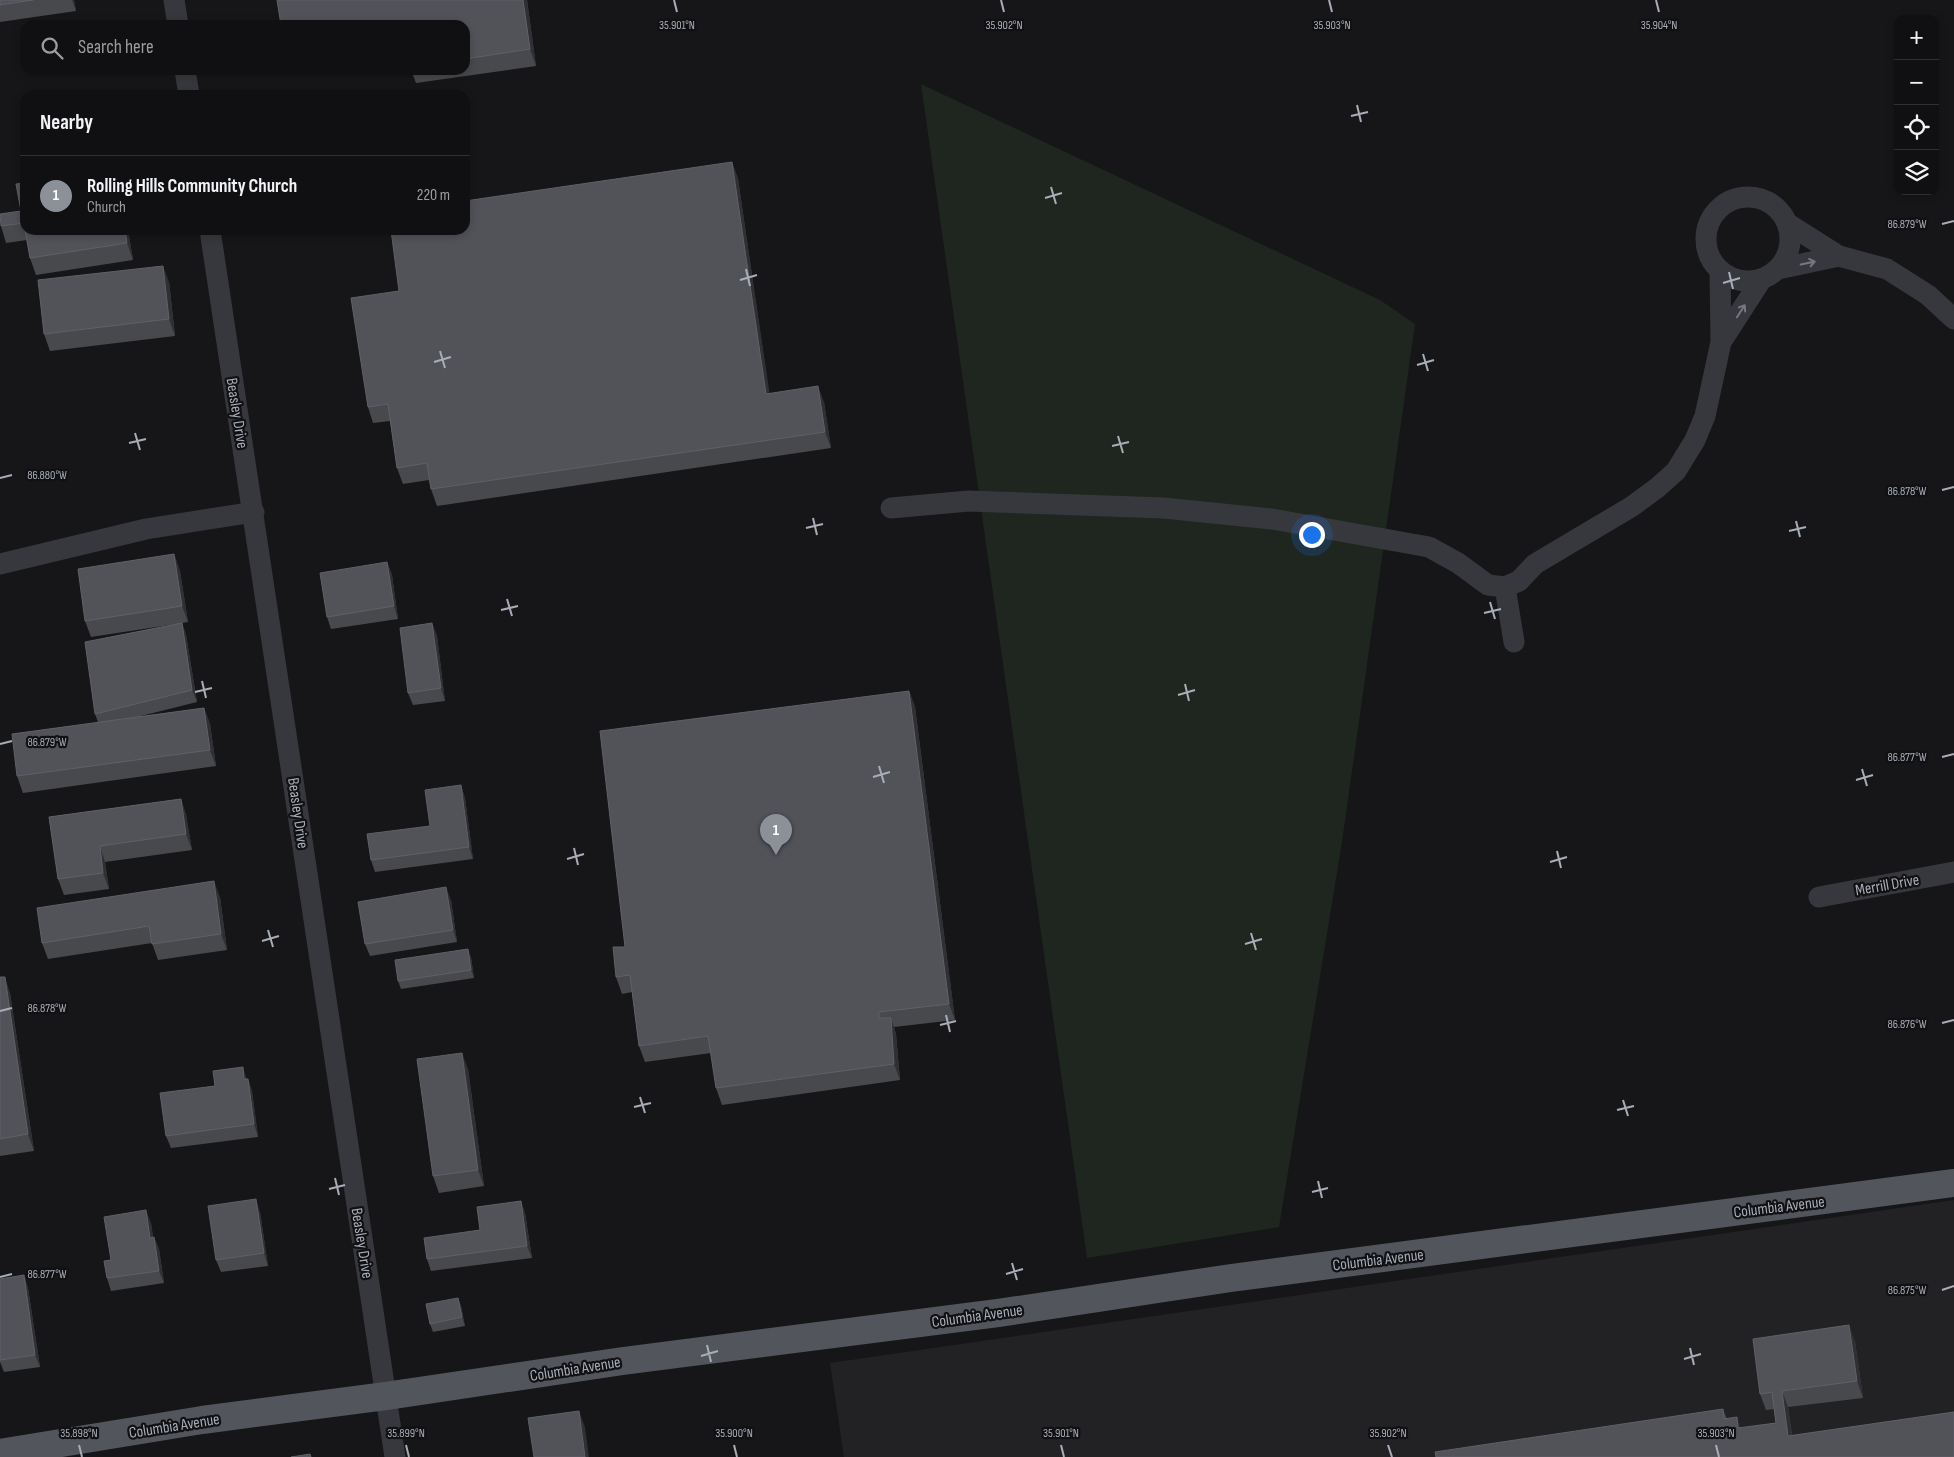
<!DOCTYPE html>
<meta charset="utf-8">
<style>
body{margin:0;font-family:"Sofia Sans Condensed",sans-serif;background:#1e1e20;color:#f1f3f6}
.controls{position:absolute;right:15px;top:15px;display:grid;overflow:hidden;border-radius:10px;box-shadow:0 2px 8px #0003}
.controls button{width:45px;height:45px;display:grid;place-items:center;padding:0;border:0;border-bottom:1px solid #303032;background:#101012;color:#f1f3f6;font:25px sans-serif}
.you{position:absolute;left:1311px;top:534px;width:18px;height:18px;margin:-12px;border:4px solid #fff;border-radius:50%;background:#1a73e8;box-shadow:0 0 0 8px #1a73e833}
.badge{display:grid;place-items:center;width:32px;height:32px;border-radius:50%;background:#8c9099;color:#fff;font-size:16px;font-weight:700}
.pin{position:absolute;translate:-50% -41px;filter:drop-shadow(0 1px 2px #0008)}
.pin::after{content:'';position:absolute;top:26px;width:18px;height:15px;background:inherit;clip-path:polygon(0 0,100% 0,50% 100%)}
.list{margin:0;padding:0;list-style:none}
h2{display:flex;justify-content:space-between;align-items:center;height:65px;margin:0;padding:0 20px;font-size:21px}
h2 small{font-size:16px;font-weight:400;color:#9c9d9f}
.list li{display:grid;grid-template-columns:32px 1fr auto;gap:15px;align-items:center;box-sizing:border-box;height:80px;padding:0 20px;border-top:1px solid #303032}
.list b{display:block;font-size:19px;white-space:nowrap}
.list p{margin:0;font-size:16px;white-space:nowrap;color:#9c9d9f}
.list em{font-size:16px;font-style:normal;color:#9c9d9f}
.icon{flex:none;width:28px;height:28px;fill:none;stroke:currentColor;stroke-width:2;stroke-linecap:round;stroke-linejoin:round}
.map{position:relative;flex:none;width:1954px;height:1457px;overflow:hidden}
.search{position:absolute;background:#101012;box-shadow:0 2px 8px #0003;left:20px;top:20px;width:450px;height:55px;display:flex;align-items:center;gap:12px;box-sizing:border-box;padding:0 18px;border-radius:15px;color:#9c9d9f;font-size:19px}
.panel{position:absolute;background:#101012;box-shadow:0 2px 8px #0003;left:20px;top:90px;width:450px;height:145px;border-radius:15px}
.map>svg:first-child{display:block}
.built{fill:#222225}
.green{fill:#1e261f}
.lines{fill:none;stroke-linecap:round;stroke-linejoin:round}
.minor{stroke:#37383d;stroke-width:21}
.major{stroke:#53555c;stroke-width:28}
.wall{fill:#47494d}
.shaded-wall{fill:#2f3033}
.building{fill:#525359;stroke:#5f6168}
.oneway{stroke:#757881}
.ticks{fill:none;stroke:#a8adb8;stroke-width:2}
.labels{text-anchor:middle;stroke-width:4.5;stroke-linejoin:round;paint-order:stroke}
.street-label{font-size:16px;fill:#a8adb8;stroke:#111113}
.ticks-label{font-size:12px;text-anchor:middle;fill:#a8adb8;stroke:#111113;stroke-width:4.5;stroke-linejoin:round;paint-order:stroke}
</style>
<div class="map">
<svg width="1954" height="1457" viewBox="0 0 1954 1457">
<rect width="100%" height="100%" fill="#161618"/>
<path class="built" d="M1954 1200V1457H844L830 1363Z"/>
<path class="green" d="M921 84 1380 300 1415 324 1342 842 1279 1227 1087 1258Z"/>
<g class="lines">
<path class="minor" d="M174 0 178 25
M185 70 189 95
M1706 239a42 42 0 1 1 84 0a42 42 0 1 1-84 0Z
M1787 223 1839 256 1887 269 1928 295 1954 319
M210 230 395 1457
M1778 269 1839 256
M1721 342 1761 280
M891 508 969 501 1164 508 1272 519 1429 547 1458 563 1488 585 1505 587 1519 581 1535 564 1631 507 1657 488 1676 471 1695 440 1705 416 1721 342 1720 271
M0 564 146 529 254 512
M1505 587 1514 642
M1819 897 1954 872"/>
<path class="major" d="M0 1453 202 1420 386 1396 623 1361 998 1313 1231 1278 1954 1183"/>
</g>
<path class="wall" d="M0 0H74L76 11 0 22Z
M277 0H527L536 66 416 83 411 70H465V25Z
M340 70H365L342 73Z
M732 162 738 179 769 393 824 402 831 448 437 506 431 489 429 480 403 484 397 468 390 421 373 423 368 407 399 291Z
M21 211 128 230 133 260 36 275 30 258 27 240 6 243 1 226Z
M169 282 175 336 50 351 44 334Z
M174 554 180 571 188 622 182 623 186 635 197 702 137 717 204 708 210 724 216 766 23 793 17 776 98 722 95 714 176 624 91 637 85 621Z
M387 562 392 575 398 619 331 629 327 617Z
M432 623 437 636 445 701 413 705 408 693Z
M909 691 915 707 955 1020 894 1027 896 1034 900 1080 722 1105 716 1088 711 1053 645 1062 639 1046 632 992 622 994 616 977 625 947Z
M461 785 465 798 473 859 375 872 371 860 430 826Z
M181 799 186 815 192 850 105 862 109 889 64 895 58 879 49 817Z
M220 897 227 950 158 960 152 943 48 959 42 943Z
M451 900 457 942 370 956 365 944Z
M471 957 474 978 401 989 398 981Z
M0 977 10 993 34 1151 0 1156Z
M468 1069 484 1186 439 1193 433 1176Z
M248 1079 252 1091 258 1137 171 1148 166 1136 215 1086Z
M521 1201 525 1213 532 1258 431 1271 427 1259 480 1230Z
M260 1212 268 1266 221 1272 216 1260Z
M151 1223 153 1237H154L159 1249 164 1283 111 1291 107 1278 111 1260Z
M24 1275 28 1288 40 1367 4 1372 0 1362V1279Z
M458 1298 461 1306 465 1326 433 1332 430 1324Z
M1855 1341 1863 1398 1788 1407 1792 1435 1954 1457H1436L1723 1409 1727 1419 1740 1428 1776 1423 1774 1409 1766 1410 1760 1394Z"/>
<path class="shaded-wall" d="M72 0H74L76 11Z
M523 0H527L536 66 530 49Z
M732 162 738 179 772 410 766 394Z
M125 230H128L133 260 127 243Z
M163 266 169 282 175 336 169 319Z
M818 386 824 402 831 448 825 432Z
M174 554 180 571 188 622 182 606Z
M387 562 392 575 398 619 394 606Z
M182 623 186 635 197 702 192 690Z
M432 623 437 636 445 701 441 688Z
M909 691 915 707 955 1020 949 1004Z
M204 708 210 724 216 766 210 750Z
M461 785 465 798 473 859 469 847Z
M181 799 186 815 192 850 186 834Z
M100 846 105 862 109 889 103 873Z
M214 881 220 897 227 950 221 934Z
M446 887 451 900 457 942 453 930Z
M468 949 471 957 474 978 471 970Z
M5 977 10 993 34 1151 28 1134Z
M891 1018 896 1034 900 1080 894 1064Z
M462 1053 468 1069 484 1186 478 1170Z
M243 1067 247 1080 244 1079Z
M248 1079 252 1091 258 1137 254 1124Z
M256 1199 260 1212 268 1266 264 1253Z
M521 1201 525 1213 532 1258 527 1246Z
M146 1210 151 1223 155 1250 150 1238Z
M154 1237 159 1249 164 1283 159 1271Z
M24 1275 28 1288 40 1367 35 1355Z
M458 1298 461 1306 465 1326 462 1317Z
M1849 1325 1855 1341 1863 1398 1857 1381Z
M1782 1391 1788 1407 1794 1452 1788 1436Z
M579 1411 585 1427 589 1457H585Z
M1737 1417 1743 1434 1738 1428Z"/>
<path class="building" d="M0 0H33L0 5Z
M277 0H523L530 49 465 59V25H281Z
M732 162 766 394 818 386 825 432 431 489 427 463 397 468 388 404 368 407 351 298 399 291 391 230H465V201Z
M25 183V228L24 223 1 226 0 214 21 211 16 184Z
M25 230H125L127 243 30 258Z
M163 266 169 319 44 334 38 280Z
M174 554 182 606 85 621 78 569Z
M387 562 394 606 327 617 320 573Z
M182 623 192 690 95 714 85 642Z
M432 623 441 688 408 693 400 628Z
M909 691 949 1004 879 1012V1018H891L894 1064 716 1088 708 1036 639 1046 630 975 616 977 613 947H625L600 731Z
M204 708 210 750 17 776 12 734Z
M461 785 469 847 371 860 367 834 430 826 425 790Z
M181 799 186 834 100 846 103 873 58 879 49 817Z
M214 881 221 934 152 944 149 926 42 943 37 908Z
M446 887 453 930 365 944 358 902Z
M468 949 471 970 398 981 395 960Z
M0 977H5L28 1134 0 1139Z
M462 1053 478 1170 433 1176 417 1059Z
M243 1067 244 1079H248L254 1124 166 1136 160 1093 215 1086 213 1071Z
M256 1199 264 1253 216 1260 208 1206Z
M521 1201 527 1246 427 1259 424 1238 480 1230 477 1207Z
M146 1210 150 1238 154 1237 159 1271 107 1278 104 1261 111 1260 104 1217Z
M24 1275 35 1355 0 1360V1279Z
M458 1298 462 1317 430 1324 426 1304Z
M1849 1325 1857 1381 1782 1391 1788 1436 1954 1412V1457H1436L1435 1452 1723 1409 1724 1419 1737 1417 1738 1428 1776 1423 1772 1392 1760 1394 1753 1339Z
M579 1411 585 1457H534L528 1418Z
M310 1454 311 1457H291Z"/>
<defs><path id="oneway-shaft" d="M-6 0H5M1.5-3L5.5 0L1.5 3" fill="none" stroke-width="1.6" stroke-linecap="round" stroke-linejoin="round" transform="scale(1.25)"/></defs>
<g class="oneway">
<use href="#oneway-shaft" transform="translate(1808 263) rotate(-12)"/>
<use href="#oneway-shaft" transform="translate(1741 311) rotate(-57)"/>
</g>
<path class="ticks" d="M674 0 677 12M1001 0 1004 12M1329 0 1332 12M1656 0 1659 12M1357 105 1361 122M1351 116 1368 112M1051 187 1056 204M1045 198 1062 193M1942 224 1954 221M746 269 750 286M1729 272 1733 289M740 280 757 275M1723 283 1740 278M440 351 445 368M1423 354 1428 371M434 362 451 357M1417 365 1434 360M135 433 140 450M1118 436 1123 453M129 443 146 439M1112 446 1129 442M0 478 12 475M1942 490 1954 487M813 518 817 535M1796 521 1800 537M806 528 823 524M1789 531 1806 527M507 599 512 616M1490 602 1495 619M501 610 518 606M1484 613 1501 609M202 681 206 698M1185 684 1189 701M195 692 212 688M1178 695 1195 690M0 744 12 741M1942 757 1954 754M879 766 884 783M1862 769 1867 786M873 777 890 772M1856 780 1873 775M574 848 578 865M1557 851 1561 868M567 859 584 854M1550 862 1567 857M268 930 273 947M1251 933 1256 950M262 941 279 936M1245 944 1262 939M0 1011 12 1008M946 1015 950 1032M1942 1023 1954 1020M940 1025 956 1021M640 1097 645 1113M1623 1100 1628 1116M634 1107 651 1103M1617 1110 1634 1106M335 1178 339 1195M1318 1181 1322 1198M329 1189 345 1185M1312 1192 1328 1188M1012 1263 1017 1280M1006 1274 1023 1269M0 1277 12 1274M1942 1290 1954 1286M707 1345 711 1362M1690 1348 1694 1365M701 1356 718 1351M1684 1359 1701 1354M79 1445 82 1457M406 1445 409 1457M734 1445 737 1457M1061 1445 1064 1457M1388 1445 1392 1457M1716 1445 1719 1457"/>
<g class="labels">
<g class="street-label">
<text transform="translate(238 413) rotate(81)" y="6">Beasley Drive</text>
<text transform="translate(299 813) rotate(82)" y="6">Beasley Drive</text>
<text transform="translate(1887 884) rotate(-10)" y="6">Merrill Drive</text>
<text transform="translate(1779 1206) rotate(-7)" y="6">Columbia Avenue</text>
<text transform="translate(363 1243) rotate(81)" y="6">Beasley Drive</text>
<text transform="translate(1378 1259) rotate(-7)" y="6">Columbia Avenue</text>
<text transform="translate(977 1315) rotate(-8)" y="6">Columbia Avenue</text>
<text transform="translate(575 1368) rotate(-9)" y="6">Columbia Avenue</text>
<text transform="translate(174 1425) rotate(-9)" y="6">Columbia Avenue</text>
</g>
</g>
<g class="ticks-label">
<text x="677" y="29">35.901°N</text>
<text x="1004" y="29">35.902°N</text>
<text x="1332" y="29">35.903°N</text>
<text x="1659" y="29">35.904°N</text>
<text x="1907" y="228">86.879°W</text>
<text x="47" y="479">86.880°W</text>
<text x="1907" y="495">86.878°W</text>
<text x="47" y="746">86.879°W</text>
<text x="1907" y="761">86.877°W</text>
<text x="47" y="1012">86.878°W</text>
<text x="1907" y="1028">86.876°W</text>
<text x="47" y="1278">86.877°W</text>
<text x="1907" y="1294">86.875°W</text>
<text x="79" y="1437">35.898°N</text>
<text x="406" y="1437">35.899°N</text>
<text x="734" y="1437">35.900°N</text>
<text x="1061" y="1437">35.901°N</text>
<text x="1388" y="1437">35.902°N</text>
<text x="1716" y="1437">35.903°N</text>
</g>
</svg>
<div class="controls">
<button>+</button>
<button>−</button>
<button><svg class="icon" aria-label="locate" viewBox="0 0 24 24"><circle cx="12" cy="12" r="6"/><path d="M12 2v4M12 18v4M2 12h4M18 12h4"/></svg></button>
<button><svg class="icon" aria-label="layers" viewBox="0 0 24 24"><path d="M12 4l9 5-9 5-9-5zM3 14l9 5 9-5"/></svg></button>
</div>
<div class="you"></div>
<div class="pin badge" style="left:776px;top:855px">1</div>
<div class="search"><svg class="icon" aria-label="search" viewBox="0 0 24 24"><circle cx="10" cy="10" r="6"/><path d="M15 15l6 6"/></svg>Search here</div>
<section class="panel">
<h2>Nearby<small></small></h2>
<ul class="list">
<li><span class="badge">1</span><div><b>Rolling Hills Community Church</b><p>Church</p></div><em>220 m</em></li>
</ul>
</section>
</div>
